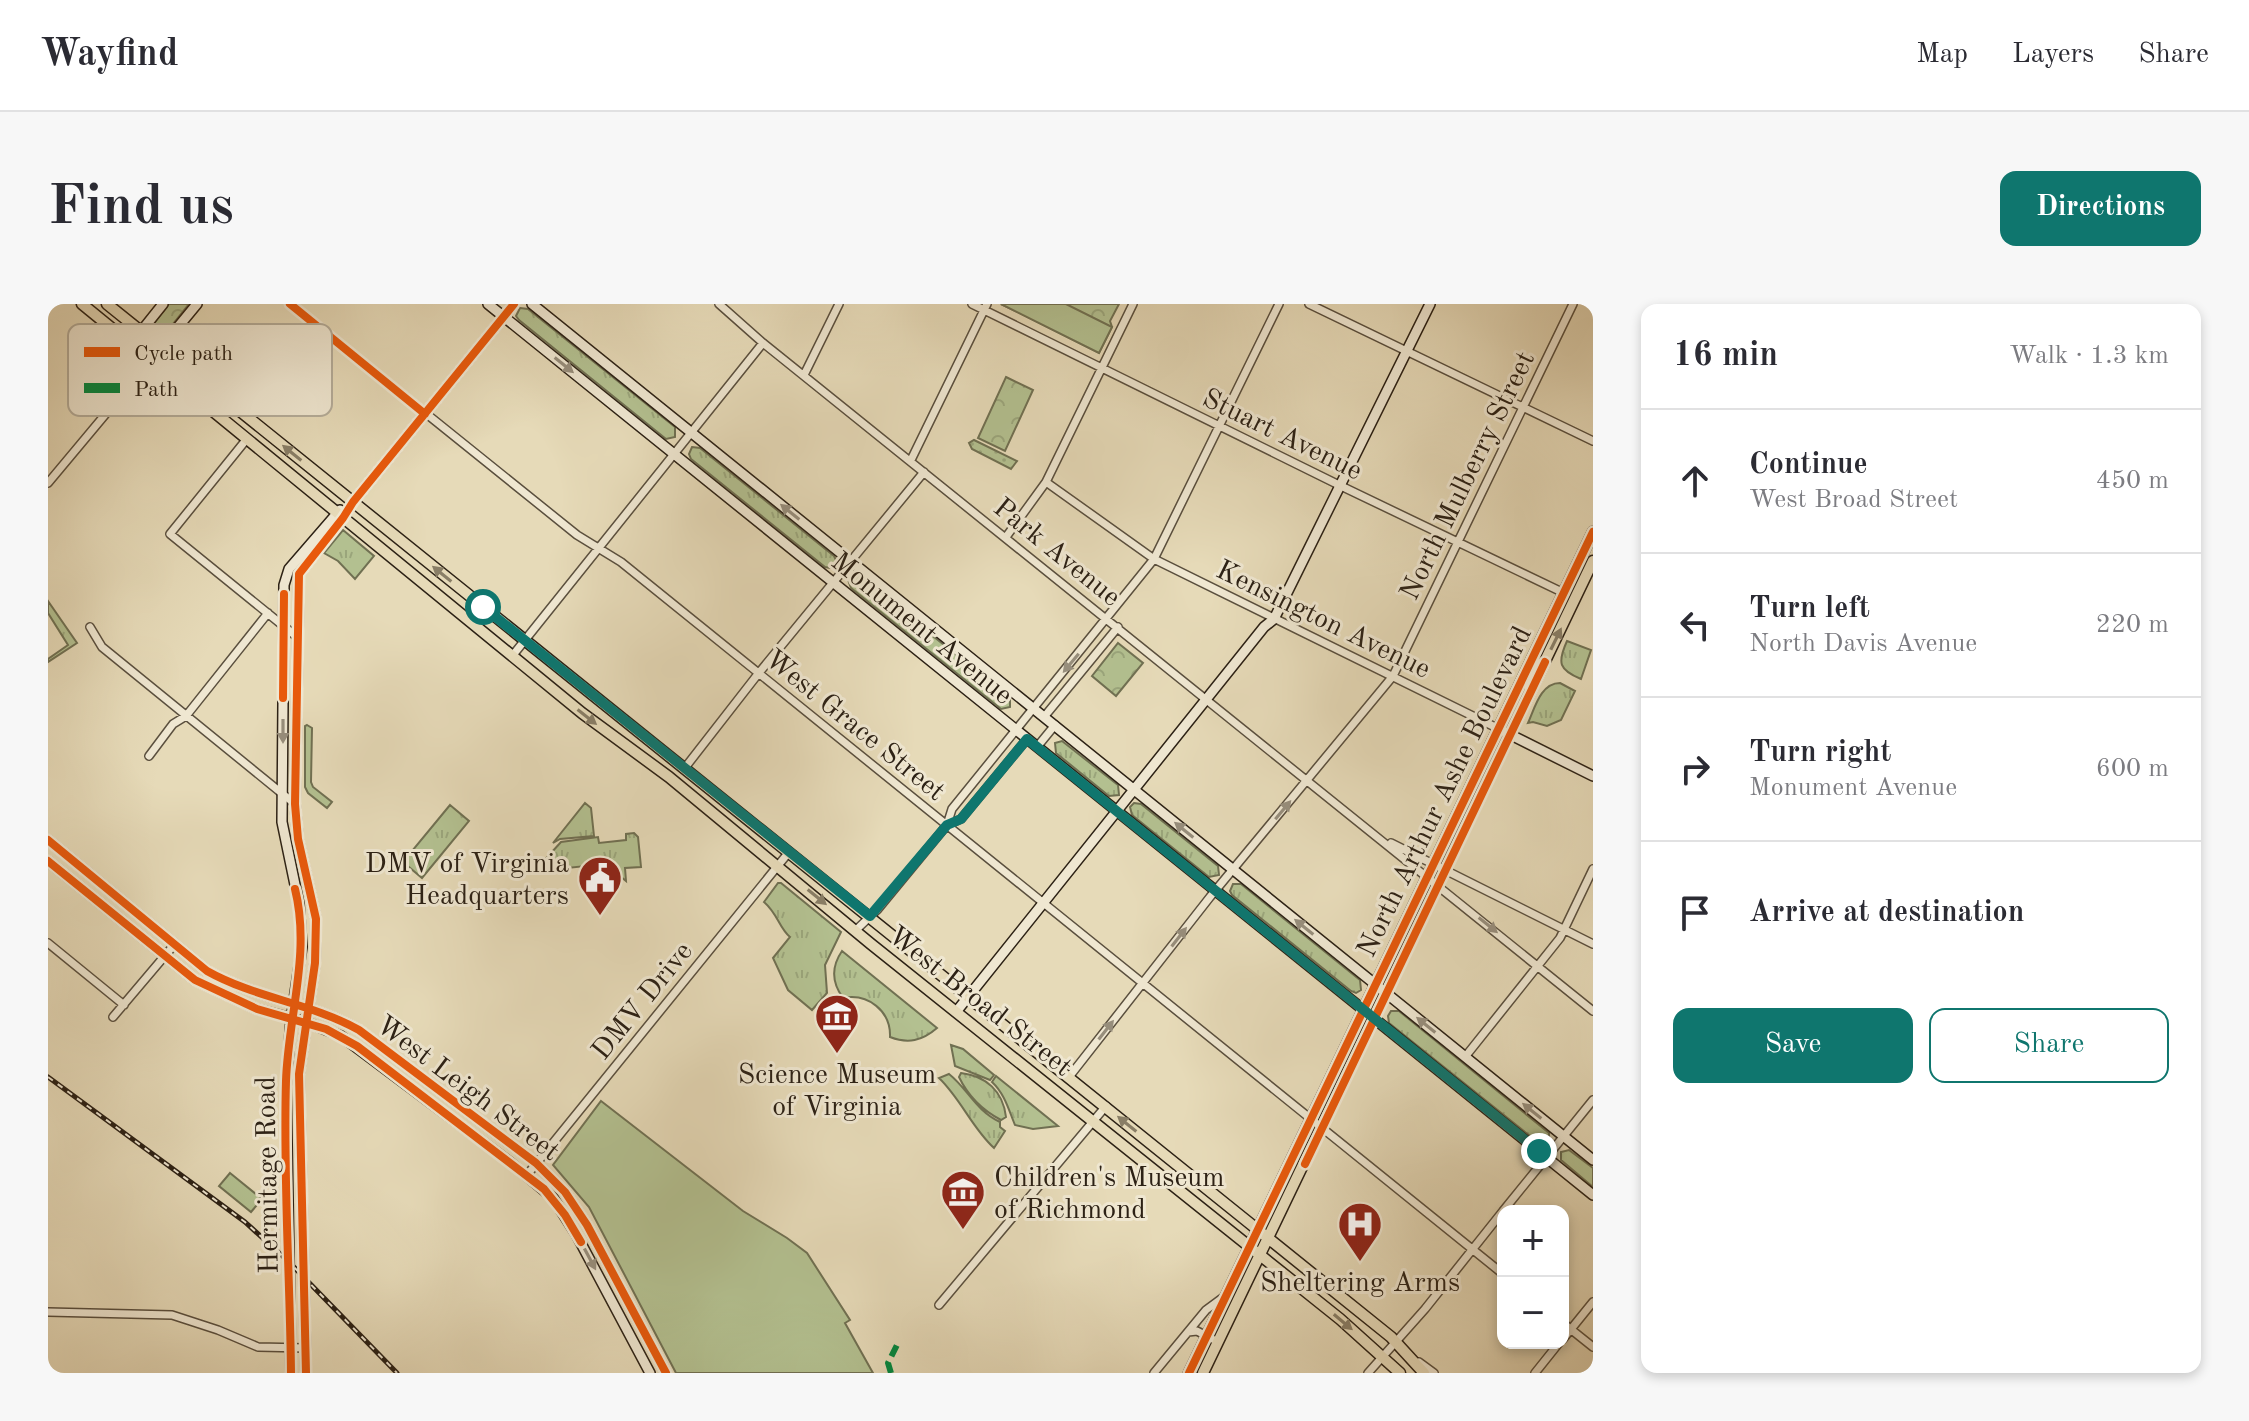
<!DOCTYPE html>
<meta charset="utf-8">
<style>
body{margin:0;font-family:"Old Standard TT",serif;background:#f7f7f7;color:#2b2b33}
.controls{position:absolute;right:24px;bottom:24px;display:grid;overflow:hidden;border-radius:16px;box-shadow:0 4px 12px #0003}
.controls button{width:72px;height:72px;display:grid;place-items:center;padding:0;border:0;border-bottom:2px solid #e1e1e2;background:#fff;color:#2b2b33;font:40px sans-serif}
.stop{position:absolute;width:24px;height:24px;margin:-18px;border:6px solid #0f766e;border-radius:50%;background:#fff}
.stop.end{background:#0f766e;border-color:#fff;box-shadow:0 2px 8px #0008}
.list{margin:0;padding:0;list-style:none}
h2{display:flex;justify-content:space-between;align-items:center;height:104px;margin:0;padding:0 32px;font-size:34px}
h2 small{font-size:26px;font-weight:400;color:#7c7c81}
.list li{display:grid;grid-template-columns:52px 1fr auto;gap:24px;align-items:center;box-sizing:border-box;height:144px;padding:0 32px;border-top:2px solid #e1e1e2}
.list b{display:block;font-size:30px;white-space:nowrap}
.list p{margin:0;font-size:26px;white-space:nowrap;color:#7c7c81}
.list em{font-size:26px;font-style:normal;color:#7c7c81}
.actions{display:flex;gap:16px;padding:24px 32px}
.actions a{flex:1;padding:18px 0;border:2px solid #0f766e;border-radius:16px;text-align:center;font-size:28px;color:#0f766e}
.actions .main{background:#0f766e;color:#fff}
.icon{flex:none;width:44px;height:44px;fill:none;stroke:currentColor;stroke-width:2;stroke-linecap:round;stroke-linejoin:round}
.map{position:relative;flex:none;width:1545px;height:1069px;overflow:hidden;border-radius:16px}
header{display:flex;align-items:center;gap:48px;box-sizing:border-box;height:112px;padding:0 40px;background:#fff;border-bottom:2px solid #e1e1e2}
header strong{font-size:38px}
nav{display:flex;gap:44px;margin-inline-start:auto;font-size:28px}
.intro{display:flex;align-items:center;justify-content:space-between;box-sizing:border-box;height:192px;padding:0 48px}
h1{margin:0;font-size:56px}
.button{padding:20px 36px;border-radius:16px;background:#0f766e;color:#fff;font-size:28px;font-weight:700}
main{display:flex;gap:48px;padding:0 48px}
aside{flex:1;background:#fff;border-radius:16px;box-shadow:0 4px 12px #0003}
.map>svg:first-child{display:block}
.grass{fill:url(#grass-tufts);stroke:#707052;stroke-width:2}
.park{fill:url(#park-crowns);stroke:#707052;stroke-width:2}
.garden{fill:url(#garden-dots);stroke:#707052;stroke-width:2}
.pitch{fill:#b3c090;stroke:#707052;stroke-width:2}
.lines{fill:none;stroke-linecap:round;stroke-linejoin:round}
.street-casing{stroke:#5a4f3e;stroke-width:10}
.secondary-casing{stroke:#2c2115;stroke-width:12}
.primary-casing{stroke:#2c2115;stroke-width:13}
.street{stroke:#efe7d1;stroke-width:7}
.secondary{stroke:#efe7d1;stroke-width:9}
.primary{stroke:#e6dab8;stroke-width:10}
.rail-casing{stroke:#2c2115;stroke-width:5}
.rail{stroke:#efe7d1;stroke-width:2;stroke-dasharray:6;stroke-linecap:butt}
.quiet{stroke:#00873e;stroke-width:6;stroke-dasharray:12 6;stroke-linecap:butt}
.cycleway-casing{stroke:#efe7d1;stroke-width:13}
.cycleway{stroke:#e8590c;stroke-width:8}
.oneway{fill:#978e7c}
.oneway2{fill:#897e66}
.route{stroke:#0f766e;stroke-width:10}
.labels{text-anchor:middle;stroke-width:6;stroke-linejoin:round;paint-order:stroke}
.street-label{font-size:28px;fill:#2c2115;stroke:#efe7d1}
.poi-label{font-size:28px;fill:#2c2115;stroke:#efe7d1}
.key{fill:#efe7d1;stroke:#b4ac99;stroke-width:2}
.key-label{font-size:22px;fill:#2c2115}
</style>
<header>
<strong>Wayfind</strong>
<nav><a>Map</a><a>Layers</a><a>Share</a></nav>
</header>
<div class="intro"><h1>Find us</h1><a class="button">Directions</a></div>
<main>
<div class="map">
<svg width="1545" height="1069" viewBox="0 0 1545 1069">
<defs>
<pattern id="grass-tufts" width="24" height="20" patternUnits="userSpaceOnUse" patternTransform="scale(2)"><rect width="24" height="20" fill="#b3c090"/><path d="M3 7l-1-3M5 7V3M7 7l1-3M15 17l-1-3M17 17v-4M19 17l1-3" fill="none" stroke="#9aa57b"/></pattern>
<pattern id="park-crowns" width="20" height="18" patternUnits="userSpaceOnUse" patternTransform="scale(2)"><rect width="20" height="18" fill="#b3c090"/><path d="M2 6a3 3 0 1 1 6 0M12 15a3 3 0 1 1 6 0" fill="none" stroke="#9aa57b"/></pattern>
<pattern id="garden-dots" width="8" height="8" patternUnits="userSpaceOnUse" patternTransform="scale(2)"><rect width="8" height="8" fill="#b3c090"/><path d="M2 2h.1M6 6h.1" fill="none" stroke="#9aa57b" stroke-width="1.8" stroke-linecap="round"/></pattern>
</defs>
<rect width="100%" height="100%" fill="#e6dab8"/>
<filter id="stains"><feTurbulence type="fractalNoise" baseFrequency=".0025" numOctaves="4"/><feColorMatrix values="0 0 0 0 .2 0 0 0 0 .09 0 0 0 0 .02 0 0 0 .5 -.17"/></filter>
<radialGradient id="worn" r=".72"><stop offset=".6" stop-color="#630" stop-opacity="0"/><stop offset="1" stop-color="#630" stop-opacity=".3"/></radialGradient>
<path class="grass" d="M472 4 480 5 627 123V133L618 135 471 16 468 12Z
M644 143 652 144 786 252 788 256 787 262 782 264 777 263 643 155 641 150Z
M295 226 326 252 307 275 290 257 276 249Z
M809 271 962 394V403L953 405 803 284 800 276 804 272Z
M0 297 29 339 0 358V355L20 341 0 309Z
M1519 337 1543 346 1533 375C1511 366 1509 359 1519 337Z
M1512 379 1527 387 1513 416 1499 422 1485 418 1480 419C1487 403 1493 379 1512 379Z
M259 421 264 424 263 478 265 483 284 498 279 504 260 489 257 483V422Z
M1014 437 1070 481 1071 491 1061 492 1008 449 1007 439Z
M537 499 543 504 546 532 512 535 505 539Z
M1086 499 1093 500 1170 562 1171 571 1161 573 1084 511 1082 503Z
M402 501 421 517 374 574 355 558V554L360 552Z
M586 529 590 533 593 563 577 564 578 577 567 568 566 559 500 566 493 560 513 538 550 533 551 539 578 536V530Z
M730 579H733L793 628 777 661 779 689 764 706 740 686 725 654 742 633C731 624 730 610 716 598Z
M1185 580H1193L1312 676 1313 686 1308 689 1303 687 1184 591 1182 587Z
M794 647 889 724C874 737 860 740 842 733 843 707 820 689 795 694 784 679 783 663 794 647Z
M1343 707H1351L1501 829V838L1492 840 1341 719 1340 712Z
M903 741 915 745 946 771 942 776 907 762Z
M913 769C938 772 955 787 958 813L953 816C934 806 920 792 911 773Z
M901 770C920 785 927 806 952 818V823L957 827 946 844C924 824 913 795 891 774Z
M948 772 1010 822 985 825 967 821C961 807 957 790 944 778Z
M1521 846 1545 864V883L1513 856V848Z"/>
<path class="park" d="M121 0H141L117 30 110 32 105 27V20Z
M953 0H1071L1062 17 1064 23 1051 49Z
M958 73 985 86 957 147 930 134Z
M1070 339 1095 359 1068 392 1044 372Z"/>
<path class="garden" d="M926 136 969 157 963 165 924 145 921 139Z"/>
<path class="pitch" d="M953 0H1018L1064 23 1051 49Z
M553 797 695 907 739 934 759 949 802 1016 797 1019 825 1069H628L541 903 505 861Z
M182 869 214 895 203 908 171 882Z"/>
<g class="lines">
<g class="street-casing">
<path id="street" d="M242 0 529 231 573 258 1455 970
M671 0 715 39 1545 707
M924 0 1293 182 1518 290
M1261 0 1545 137
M756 71 791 0
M198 136 122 230 249 333
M863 156 939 0
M998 178 1106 255 1449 424
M0 179 102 57
M958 233 998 178 1085 0
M42 323 54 343 247 500
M465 351 715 39
M996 413 1070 323
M989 443 1007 421
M101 452 125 420 138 412 220 309
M636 465 710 370 876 168
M899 521 913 515 979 435
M1343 539 1545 640
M808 626 829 606 899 521 904 505 1106 255 1231 0
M0 639 76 701
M65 713 126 641
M1417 753 1512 634 1545 565
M1021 773 1162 593 1345 372 1525 0
M479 871 741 548
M1455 907 1545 796
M891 1001 1058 802
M0 1008 124 1011 170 1026 210 1043 257 1044
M1515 1019 1545 1043
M1140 1028 1149 1027 1170 1038
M1515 1035 1545 998
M1371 1058 1386 1069
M1106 1069 1158 1006 1177 992
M1320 1069 1377 1005 1455 907
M1487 1069 1511 1039"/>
</g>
<g class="secondary-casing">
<path id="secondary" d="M440 0 1545 891
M484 0 1545 856
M83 40 115 0
M102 57 149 0
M1449 424 1545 472
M0 536 159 667C207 694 263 699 311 726L488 859 517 888 539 921 618 1069
M0 557 147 676 209 705 258 718 293 732 463 859 505 894 528 930 602 1069
M908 708 1216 323 1226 315 1382 0
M243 1069 238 782 243 716 254 643 251 600 234 518 236 281 241 265 292 206
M258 1069 251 770 267 659 268 615 250 535 247 500 251 270 295 214 305 198 466 0"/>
</g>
<g class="primary-casing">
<path id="primary" d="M34 0 534 409 621 473 823 640 1292 1015 1352 1069
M59 0 1343 1033 1376 1069
M1141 1069 1545 228
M1155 1069 1545 257"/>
</g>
<use href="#street" class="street"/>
<use href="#secondary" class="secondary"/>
<use href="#primary" class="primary"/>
<g class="rail-casing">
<path id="rail" d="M0 773 197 918 241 958 349 1069"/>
</g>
<use href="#rail" class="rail"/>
<path class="quiet" d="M843 1069 840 1059 850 1039"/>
<g class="cycleway-casing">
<path id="cycleway" d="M242 0 377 110
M235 394 236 290
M0 536 159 667C207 694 263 699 311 726L488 859 517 888 539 921 618 1069
M0 557 147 676 209 705 278 725 309 742 496 885 517 911 533 938
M1257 860 1497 358
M243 1069C242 972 235 874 238 777 240 713 263 649 247 585
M258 1069 251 770 267 659 268 615 250 535 247 500 251 270 295 214 305 198 466 0
M1141 1069 1545 228"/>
</g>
<use href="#cycleway" class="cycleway"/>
</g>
<defs><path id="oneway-solid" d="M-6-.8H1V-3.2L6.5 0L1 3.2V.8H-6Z" transform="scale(2)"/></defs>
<g class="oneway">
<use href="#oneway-solid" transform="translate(516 61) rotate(39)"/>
<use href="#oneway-solid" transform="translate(742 208) rotate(-141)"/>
<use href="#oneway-solid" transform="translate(1023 359) rotate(130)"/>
<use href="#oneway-solid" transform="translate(235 427) rotate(90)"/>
<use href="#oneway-solid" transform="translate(1235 506) rotate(-50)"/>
<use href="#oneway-solid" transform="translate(1136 526) rotate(-141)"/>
<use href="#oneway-solid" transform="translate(1440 621) rotate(39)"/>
<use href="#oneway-solid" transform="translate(1256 623) rotate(-141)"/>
<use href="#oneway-solid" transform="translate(1131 633) rotate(-52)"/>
<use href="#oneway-solid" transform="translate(1378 721) rotate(-141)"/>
<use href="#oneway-solid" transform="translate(1058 726) rotate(-52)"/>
<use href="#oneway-solid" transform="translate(1484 807) rotate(-141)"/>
<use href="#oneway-solid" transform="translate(542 955) rotate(62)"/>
</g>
<g class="oneway2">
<use href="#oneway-solid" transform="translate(244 149) rotate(-141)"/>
<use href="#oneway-solid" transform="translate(394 270) rotate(-141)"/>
<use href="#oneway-solid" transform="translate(1508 335) rotate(-64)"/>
<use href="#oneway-solid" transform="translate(539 413) rotate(38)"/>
<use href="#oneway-solid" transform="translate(769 593) rotate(39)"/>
<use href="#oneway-solid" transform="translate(1079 820) rotate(-141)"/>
<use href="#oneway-solid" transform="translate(1295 1018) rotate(40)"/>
</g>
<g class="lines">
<path class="route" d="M435 303 822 612 899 521 913 515 979 435 1491 847"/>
</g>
<defs>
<g id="civic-pin" transform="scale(2.3)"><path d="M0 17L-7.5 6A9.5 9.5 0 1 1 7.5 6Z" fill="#8f2418" stroke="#efe7d1"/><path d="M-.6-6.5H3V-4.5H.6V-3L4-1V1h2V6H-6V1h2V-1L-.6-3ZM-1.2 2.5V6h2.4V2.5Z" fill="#fff"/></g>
<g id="museum-pin" transform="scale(2.3)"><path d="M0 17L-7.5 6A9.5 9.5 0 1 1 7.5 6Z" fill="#8f2418" stroke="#efe7d1"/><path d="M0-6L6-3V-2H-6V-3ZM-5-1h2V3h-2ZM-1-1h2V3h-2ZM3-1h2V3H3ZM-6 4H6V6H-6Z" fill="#fff"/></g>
<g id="hospital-pin" transform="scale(2.3)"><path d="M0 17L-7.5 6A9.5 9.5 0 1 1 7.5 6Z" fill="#8f2418" stroke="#efe7d1"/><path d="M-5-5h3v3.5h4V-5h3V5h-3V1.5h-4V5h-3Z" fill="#fff"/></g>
</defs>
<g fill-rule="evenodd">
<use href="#civic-pin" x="552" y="574"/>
<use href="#museum-pin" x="789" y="712"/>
<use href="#museum-pin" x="915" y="888"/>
<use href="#hospital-pin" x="1312" y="920"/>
</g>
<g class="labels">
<g class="street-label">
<text transform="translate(1235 129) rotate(26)" y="10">Stuart Avenue</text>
<text transform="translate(1418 171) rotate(-64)" y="10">North Mulberry Street</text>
<text transform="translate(1010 247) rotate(39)" y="10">Park Avenue</text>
<text transform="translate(1276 314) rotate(26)" y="10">Kensington Avenue</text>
<text transform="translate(875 323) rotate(39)" y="10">Monument Avenue</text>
<text transform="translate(808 420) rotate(39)" y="10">West Grace Street</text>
<text transform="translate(1395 487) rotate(-64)" y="10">North Arthur Ashe Boulevard</text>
<text transform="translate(593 696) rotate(-51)" y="10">DMV Drive</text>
<text transform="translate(933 696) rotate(38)" y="10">West Broad Street</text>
<text transform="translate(421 783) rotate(37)" y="10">West Leigh Street</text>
<text transform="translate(218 871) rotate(-91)" y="10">Hermitage Road</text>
</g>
<g class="poi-label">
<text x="521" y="568" text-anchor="end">DMV of Virginia<tspan x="521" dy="32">Headquarters</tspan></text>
<text x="789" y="779">Science Museum<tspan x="789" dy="32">of Virginia</tspan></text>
<text x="946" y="882" text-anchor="start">Children's Museum<tspan x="946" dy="32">of Richmond</tspan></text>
<text x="1312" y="987">Sheltering Arms</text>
</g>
</g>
<rect x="20" y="20" width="264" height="92" rx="12" class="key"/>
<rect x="36" y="43" width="36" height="10" fill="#e8590c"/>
<rect x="36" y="79" width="36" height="10" fill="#00873e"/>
<g class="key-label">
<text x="86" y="56">Cycle path</text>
<text x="86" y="92">Path</text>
</g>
<rect width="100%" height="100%" filter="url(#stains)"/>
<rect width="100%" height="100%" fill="url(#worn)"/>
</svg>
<div class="controls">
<button>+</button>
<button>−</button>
</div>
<div class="stop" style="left:435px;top:303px"></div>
<div class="stop end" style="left:1491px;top:847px"></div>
</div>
<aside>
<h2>16 min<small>Walk · 1.3 km</small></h2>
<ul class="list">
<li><svg class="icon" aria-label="ahead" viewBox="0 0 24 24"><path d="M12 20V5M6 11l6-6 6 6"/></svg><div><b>Continue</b><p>West Broad Street</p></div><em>450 m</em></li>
<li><svg class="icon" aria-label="left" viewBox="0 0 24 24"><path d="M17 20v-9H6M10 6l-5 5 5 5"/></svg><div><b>Turn left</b><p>North Davis Avenue</p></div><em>220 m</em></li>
<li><svg class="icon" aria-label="right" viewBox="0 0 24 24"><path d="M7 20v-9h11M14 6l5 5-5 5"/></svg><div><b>Turn right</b><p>Monument Avenue</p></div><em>600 m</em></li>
<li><svg class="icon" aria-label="arrive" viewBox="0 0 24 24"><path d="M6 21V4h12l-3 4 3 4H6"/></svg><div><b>Arrive at destination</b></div></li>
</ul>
<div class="actions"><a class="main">Save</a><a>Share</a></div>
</aside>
</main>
